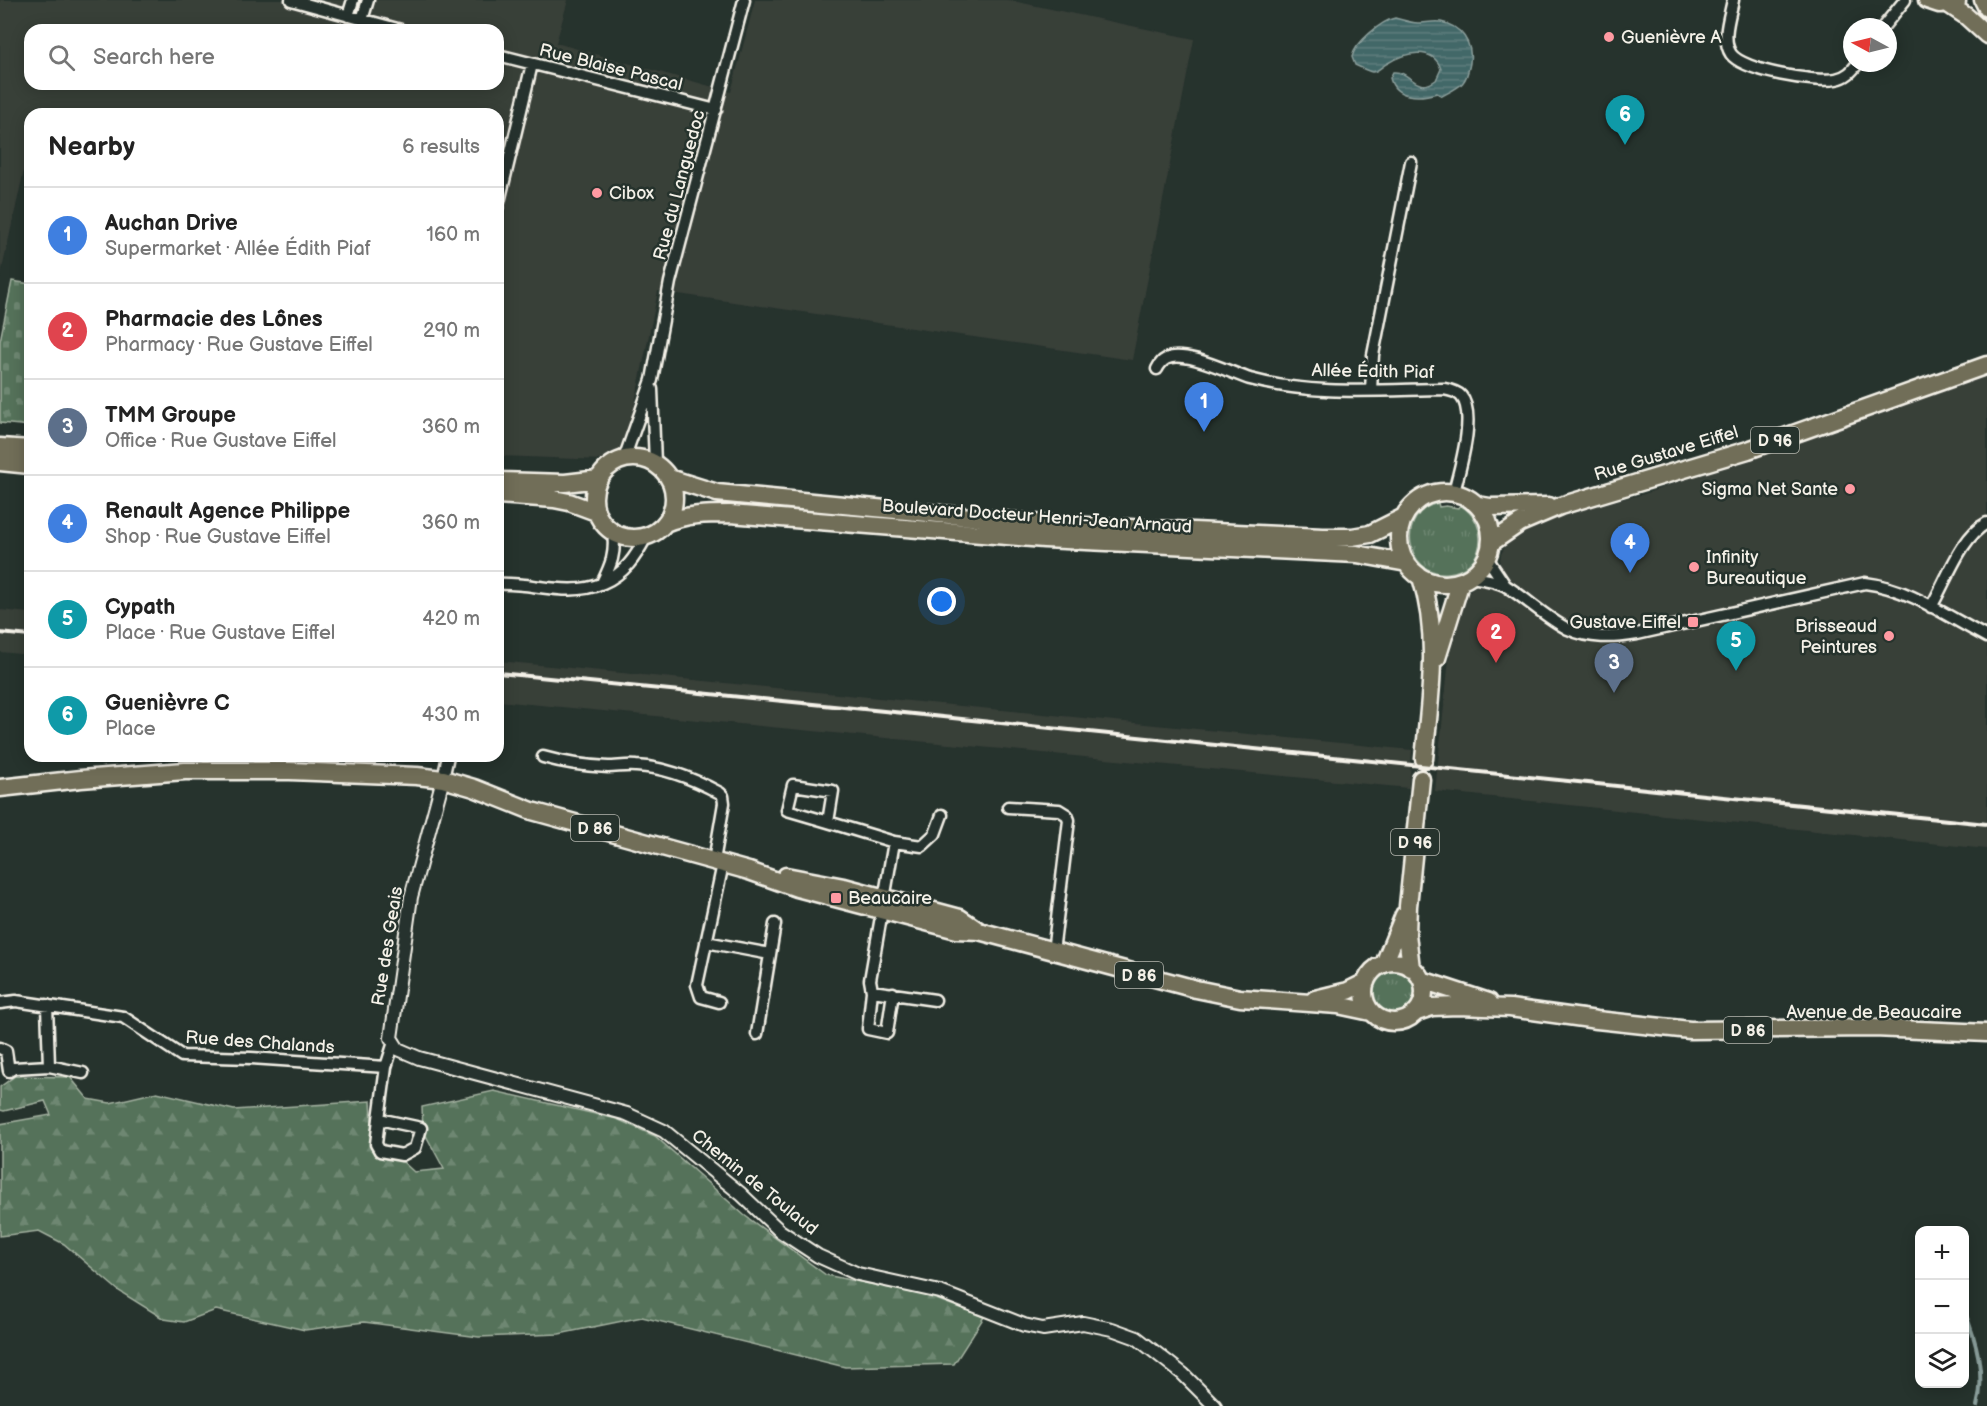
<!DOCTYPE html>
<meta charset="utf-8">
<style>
body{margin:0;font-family:"Balsamiq Sans",sans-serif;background:#f2f2f2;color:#222}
.controls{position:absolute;right:18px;bottom:18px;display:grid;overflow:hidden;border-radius:12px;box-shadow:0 3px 15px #0003}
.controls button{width:54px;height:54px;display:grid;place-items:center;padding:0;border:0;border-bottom:2px solid #e0e0e0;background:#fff;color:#222;font:30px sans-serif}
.compass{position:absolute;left:1843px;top:18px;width:54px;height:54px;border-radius:50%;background:#fff;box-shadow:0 3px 15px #0003;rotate:277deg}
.you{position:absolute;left:942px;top:602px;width:21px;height:21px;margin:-15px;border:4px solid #fff;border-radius:50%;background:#1a73e8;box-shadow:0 0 0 9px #1a73e833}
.badge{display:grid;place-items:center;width:39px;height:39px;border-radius:50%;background:#85585c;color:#fff;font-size:20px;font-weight:700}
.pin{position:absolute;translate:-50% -50px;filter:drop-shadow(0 2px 3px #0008)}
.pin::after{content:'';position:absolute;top:32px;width:21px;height:18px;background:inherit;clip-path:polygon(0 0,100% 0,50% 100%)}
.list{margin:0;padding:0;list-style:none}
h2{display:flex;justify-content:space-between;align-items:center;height:78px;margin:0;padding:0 24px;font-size:26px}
h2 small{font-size:20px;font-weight:400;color:#767676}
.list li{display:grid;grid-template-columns:39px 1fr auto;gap:18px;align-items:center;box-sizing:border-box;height:96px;padding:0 24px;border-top:2px solid #e0e0e0}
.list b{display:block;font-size:22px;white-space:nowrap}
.list p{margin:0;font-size:20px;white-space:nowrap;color:#767676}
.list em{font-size:20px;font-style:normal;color:#767676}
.icon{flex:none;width:33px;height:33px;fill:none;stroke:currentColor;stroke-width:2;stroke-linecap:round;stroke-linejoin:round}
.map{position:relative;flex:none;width:1987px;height:1406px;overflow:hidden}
.search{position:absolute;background:#fff;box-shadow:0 3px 15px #0003;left:24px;top:24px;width:480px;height:66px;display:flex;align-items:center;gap:15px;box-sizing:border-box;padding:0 21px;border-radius:18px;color:#767676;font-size:22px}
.panel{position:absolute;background:#fff;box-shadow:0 3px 15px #0003;left:24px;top:108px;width:480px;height:654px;border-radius:18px}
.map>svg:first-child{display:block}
.built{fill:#393f39;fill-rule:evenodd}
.grass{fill:url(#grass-tufts);stroke:#a4b2a1;stroke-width:1.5}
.forest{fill:url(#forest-firs);stroke:#a4b2a1;stroke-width:1.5}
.cemetery{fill:url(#cemetery-stones);stroke:#a4b2a1;stroke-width:1.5}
.water{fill:url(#water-rules);stroke:#8a9e9b;stroke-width:1.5}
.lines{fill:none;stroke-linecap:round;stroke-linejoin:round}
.stream{stroke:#8a9e9b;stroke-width:4}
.minor-casing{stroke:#f4f1e8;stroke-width:15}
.tertiary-casing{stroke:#f4f1e8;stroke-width:16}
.primary-casing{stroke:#f4f1e8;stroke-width:21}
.minor{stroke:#26332d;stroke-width:10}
.tertiary{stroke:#26332d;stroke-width:12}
.primary{stroke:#716e59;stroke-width:16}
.rail{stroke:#f4f1e8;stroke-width:4}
.poi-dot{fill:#ff9aa2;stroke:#26332d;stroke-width:2}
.labels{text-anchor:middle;stroke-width:5;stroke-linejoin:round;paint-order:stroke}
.shield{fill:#26332d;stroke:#b6b8b0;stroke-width:1.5}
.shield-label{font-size:16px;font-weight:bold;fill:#f4f1e8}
.poi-label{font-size:18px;fill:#f4f1e8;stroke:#26332d;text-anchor:start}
.street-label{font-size:18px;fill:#f4f1e8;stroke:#26332d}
</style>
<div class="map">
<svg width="1987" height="1406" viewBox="0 0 1987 1406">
<defs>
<pattern id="grass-tufts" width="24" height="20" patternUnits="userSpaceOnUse" patternTransform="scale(1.5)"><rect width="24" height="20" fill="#55725a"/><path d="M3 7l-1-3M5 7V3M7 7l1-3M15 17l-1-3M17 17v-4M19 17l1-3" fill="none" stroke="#6e8772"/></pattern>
<pattern id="forest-firs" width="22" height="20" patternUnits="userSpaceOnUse" patternTransform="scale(1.5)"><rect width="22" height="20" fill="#55725a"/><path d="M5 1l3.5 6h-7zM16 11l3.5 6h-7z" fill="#6e8772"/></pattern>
<pattern id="cemetery-stones" width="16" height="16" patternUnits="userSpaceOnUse" patternTransform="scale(1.5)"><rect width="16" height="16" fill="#55725a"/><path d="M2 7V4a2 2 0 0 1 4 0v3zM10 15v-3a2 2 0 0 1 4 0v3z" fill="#6e8772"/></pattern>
<pattern id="water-rules" width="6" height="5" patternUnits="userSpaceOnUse" patternTransform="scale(1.5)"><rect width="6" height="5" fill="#436767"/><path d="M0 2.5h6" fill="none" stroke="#5f7d7d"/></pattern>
</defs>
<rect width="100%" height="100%" fill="#26332d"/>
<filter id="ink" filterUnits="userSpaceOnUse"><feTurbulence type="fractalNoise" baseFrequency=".0167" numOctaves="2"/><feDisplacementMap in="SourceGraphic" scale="12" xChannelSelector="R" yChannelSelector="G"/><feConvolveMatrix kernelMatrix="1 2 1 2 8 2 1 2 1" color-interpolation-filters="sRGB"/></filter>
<g filter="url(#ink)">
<path class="built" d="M0 0H568L556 43 731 92 755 0H1008L1194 39 1132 360 658 291 626 446 615 456 604 460 498 456V114H30V143L0 278ZM30 30H498V84H30Z
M1987 376V849L1435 791 1450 650 1462 600 1474 587 1484 585 1492 586 1503 573 1500 562 1501 554 1512 535 1563 513 1644 494Z
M0 610 30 613V655L0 652Z
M498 661 1412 750 1409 788 498 701Z"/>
<path class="grass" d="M1438 503 1439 507 1446 506 1458 508 1460 505C1491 523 1485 570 1448 573 1404 577 1396 512 1438 503Z
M1374 992a20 20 0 1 1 40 0a20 20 0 1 1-40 0Z"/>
<path class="forest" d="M15 1076 70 1077 88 1099 110 1103 157 1092 234 1110 371 1101 374 1154 403 1162 414 1172 444 1169 423 1130 422 1107 494 1091 617 1119 655 1136 744 1215 826 1275 928 1296 984 1317 954 1364 845 1367 642 1317 559 1334 479 1337 364 1322 305 1330 216 1310 184 1322 164 1319 119 1291 64 1244 39 1231 0 1236V1124L51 1115 45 1101 4 1111 0 1110V1087Z"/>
<path class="cemetery" d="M12 281 30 284V426L0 423V341Z"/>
<path class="water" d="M1395 18C1403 20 1410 23 1418 23 1425 23 1433 21 1441 22 1461 26 1473 43 1470 63 1466 85 1461 86 1442 96L1437 93C1420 98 1395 99 1390 78L1393 72C1411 70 1415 95 1436 80L1441 69C1433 45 1404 53 1388 63 1383 65 1378 72 1372 72 1367 71 1360 67 1355 65L1352 57C1355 43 1381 21 1395 18Z"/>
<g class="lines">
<path class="stream" d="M1964 1310C1976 1340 1986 1374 1977 1406"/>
<g class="minor-casing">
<path id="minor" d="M291 0 401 30
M1733 0C1730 16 1721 39 1731 54 1743 71 1816 83 1836 79 1847 77 1852 71 1858 63
M348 16 353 0
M362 20 368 0
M1883 27 1905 0
M498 55 716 110
M498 206 532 64
M1157 369C1159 365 1162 361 1166 359 1184 349 1231 373 1250 379 1313 396 1380 390 1444 389 1450 390 1457 392 1461 396 1477 414 1459 471 1454 492
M652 389 655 463
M1371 390 1373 355 1411 162
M624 459 652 380 670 282 744 0
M1487 558 1505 585
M1470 577C1483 579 1495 580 1506 586 1527 599 1546 618 1568 629 1590 639 1613 638 1637 634L1865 583C1909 588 1948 617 1987 637
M602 583C611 565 616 553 613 533
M498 584C534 582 569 598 603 583 625 573 635 558 646 537
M1931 607C1946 582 1961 536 1987 523
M543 757C564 763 587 766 608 767 617 767 627 765 636 766 666 767 694 779 720 793L723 796 724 803 714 861
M443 779 448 756
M1008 807 1059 810 1067 815 1069 820 1053 952
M828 822 787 810 793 785 833 791 828 822 894 842 870 980 872 991 868 1029 887 1033 893 993
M894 842 922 846 935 834 942 815
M706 942 770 954
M872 991 935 1000
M719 1002 701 997 697 985 723 864
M0 1003 16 1001 123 1017 182 1056 251 1058 386 1067
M47 1005 49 1066
M757 1034 775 924
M0 1048 6 1051 9 1071 14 1068 49 1066 83 1073
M379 1119 376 1144 380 1151 402 1155 415 1148 421 1128 379 1119 386 1067 394 1042"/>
</g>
<g class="tertiary-casing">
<path id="tertiary" d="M443 779 411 897 391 1038 398 1049 419 1058 627 1114 664 1131 741 1194 780 1231 818 1256 858 1274 940 1292 1024 1325 1043 1329 1083 1323 1112 1329 1137 1338 1183 1374 1215 1406"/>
</g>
<g class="primary-casing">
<path id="primary" d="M1927 0 1939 4 1957 2
M1983 0 1987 8
M1948 4 1966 16 1987 35
M0 447 30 449
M594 498a40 40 0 1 1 80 0a40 40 0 1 1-80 0Z
M0 462 30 465
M669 478 717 493 1045 524 1323 537H1352L1370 534 1404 517
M498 481 565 483 599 479
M1399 538a46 46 0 1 1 92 0a46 46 0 1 1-92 0Z
M498 495 554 499 569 502 596 512
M1478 505 1490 507 1549 506
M665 523C687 514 707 514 730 514L1044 539 1357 554 1407 563
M1491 543 1520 523 1560 506 1748 450 1987 365
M1421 577C1440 637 1430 698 1424 759
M1437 658 1461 581
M0 788 81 779 185 771H290L417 776 443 779 474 788 532 811 749 871 797 888 957 930 979 931 1196 989 1240 998 1338 1005 1371 1012
M786 876 844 887 960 918 979 931
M1364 992a30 30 0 1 1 60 0a30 30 0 1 1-60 0Z
M1384 964 1404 915
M1411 968 1407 934 1408 906 1421 779
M1422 980 1489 1002
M1315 999 1348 991 1366 982
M1417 1012 1432 1007 1458 1006 1510 1008 1597 1020 1690 1030 1874 1028 1987 1033"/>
</g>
<use href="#minor" class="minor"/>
<use href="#tertiary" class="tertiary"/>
<use href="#primary" class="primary"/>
<path class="rail" d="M0 633 30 636
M498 673 894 712 1987 824"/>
</g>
</g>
<g class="poi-dot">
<circle cx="1609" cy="37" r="6"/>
<circle cx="597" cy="193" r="6"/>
<circle cx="1850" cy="489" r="6"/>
<circle cx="1694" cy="567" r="6"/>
<rect x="1687" y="616" width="12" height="12" rx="3"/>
<circle cx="1889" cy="636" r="6"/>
<rect x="830" y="892" width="12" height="12" rx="3"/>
</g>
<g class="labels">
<g class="shield">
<rect x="1751" y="427" width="48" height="26" rx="4.5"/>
<rect x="571" y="815" width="48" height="26" rx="4.5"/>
<rect x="1391" y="829" width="48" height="26" rx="4.5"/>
<rect x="1115" y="962" width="48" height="26" rx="4.5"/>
<rect x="1724" y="1017" width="48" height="26" rx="4.5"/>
</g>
<g class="shield-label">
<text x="1775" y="446">D 96</text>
<text x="595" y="834">D 86</text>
<text x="1415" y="848">D 96</text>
<text x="1139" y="981">D 86</text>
<text x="1748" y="1036">D 86</text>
</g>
<g class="poi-label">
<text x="1621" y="43">Guenièvre A</text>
<text x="609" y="199">Cibox</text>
<text x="1838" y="495" text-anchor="end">Sigma Net Sante</text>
<text x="1706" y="563">Infinity<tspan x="1706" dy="21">Bureautique</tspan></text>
<text x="1681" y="628" text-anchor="end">Gustave Eiffel</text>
<text x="1877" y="632" text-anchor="end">Brisseaud<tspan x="1877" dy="21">Peintures</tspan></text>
<text x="848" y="904">Beaucaire</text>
</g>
<g class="street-label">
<text transform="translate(611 67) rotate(14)" y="6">Rue Blaise Pascal</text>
<text transform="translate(679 185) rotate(-75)" y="6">Rue du Languedoc</text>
<text transform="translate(1373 371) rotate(1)" y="6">Allée Édith Piaf</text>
<text transform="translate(1666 453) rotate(-17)" y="6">Rue Gustave Eiffel</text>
<text transform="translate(1037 516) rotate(4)" y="6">Boulevard Docteur Henri-Jean Arnaud</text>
<text transform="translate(387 946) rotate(-81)" y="6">Rue des Geais</text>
<text x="1874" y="1018">Avenue de Beaucaire</text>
<text transform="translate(260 1042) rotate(4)" y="6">Rue des Chalands</text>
<text transform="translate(755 1182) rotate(39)" y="6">Chemin de Toulaud</text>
</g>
</g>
</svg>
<div class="controls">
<button>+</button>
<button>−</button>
<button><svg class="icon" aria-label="layers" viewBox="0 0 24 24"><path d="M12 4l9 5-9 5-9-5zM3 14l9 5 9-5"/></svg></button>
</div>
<svg class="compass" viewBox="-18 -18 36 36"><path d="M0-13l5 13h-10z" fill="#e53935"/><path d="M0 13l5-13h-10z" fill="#767676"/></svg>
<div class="you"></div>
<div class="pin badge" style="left:1204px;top:432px;background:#3f7fe0">1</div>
<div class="pin badge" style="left:1496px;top:663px;background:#e0444e">2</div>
<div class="pin badge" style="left:1614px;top:693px;background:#5c6f8a">3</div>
<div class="pin badge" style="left:1630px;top:573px;background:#3f7fe0">4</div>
<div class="pin badge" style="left:1736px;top:671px;background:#0f9aa8">5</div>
<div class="pin badge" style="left:1625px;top:145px;background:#0f9aa8">6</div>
<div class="search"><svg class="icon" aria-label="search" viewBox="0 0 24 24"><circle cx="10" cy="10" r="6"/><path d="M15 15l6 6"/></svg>Search here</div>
<section class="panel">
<h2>Nearby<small>6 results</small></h2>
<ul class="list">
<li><span class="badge" style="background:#3f7fe0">1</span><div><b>Auchan Drive</b><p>Supermarket · Allée Édith Piaf</p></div><em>160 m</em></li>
<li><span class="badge" style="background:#e0444e">2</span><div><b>Pharmacie des Lônes</b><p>Pharmacy · Rue Gustave Eiffel</p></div><em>290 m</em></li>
<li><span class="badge" style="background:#5c6f8a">3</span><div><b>TMM Groupe</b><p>Office · Rue Gustave Eiffel</p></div><em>360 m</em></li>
<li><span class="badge" style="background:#3f7fe0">4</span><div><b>Renault Agence Philippe</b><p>Shop · Rue Gustave Eiffel</p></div><em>360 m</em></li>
<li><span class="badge" style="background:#0f9aa8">5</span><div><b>Cypath</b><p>Place · Rue Gustave Eiffel</p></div><em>420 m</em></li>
<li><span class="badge" style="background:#0f9aa8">6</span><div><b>Guenièvre C</b><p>Place</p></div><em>430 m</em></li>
</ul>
</section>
</div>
